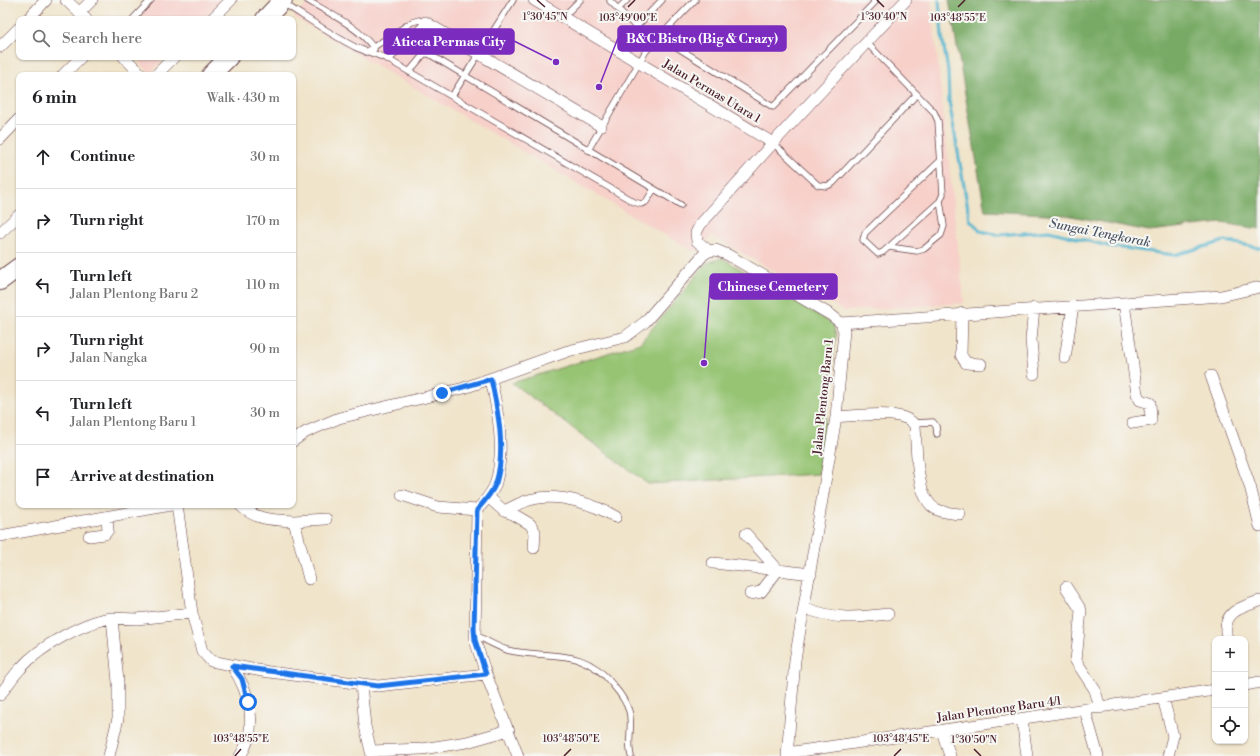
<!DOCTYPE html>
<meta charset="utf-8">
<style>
body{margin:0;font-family:"Libre Bodoni",serif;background:#f2f2f2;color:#202124}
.controls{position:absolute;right:12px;bottom:12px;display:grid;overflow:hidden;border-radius:8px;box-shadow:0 1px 3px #0004}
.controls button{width:36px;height:36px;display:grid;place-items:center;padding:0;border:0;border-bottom:1px solid #e0e0e0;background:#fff;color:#202124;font:20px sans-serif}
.stop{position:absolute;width:12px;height:12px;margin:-9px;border:3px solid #1a73e8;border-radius:50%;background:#fff}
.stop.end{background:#1a73e8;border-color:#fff;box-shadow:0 1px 4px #0008}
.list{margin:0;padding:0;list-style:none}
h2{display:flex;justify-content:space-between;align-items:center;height:52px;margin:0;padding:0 16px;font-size:17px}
h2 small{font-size:13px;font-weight:400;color:#757577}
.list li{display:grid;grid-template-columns:26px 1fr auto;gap:12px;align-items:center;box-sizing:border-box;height:64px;padding:0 16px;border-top:1px solid #e0e0e0}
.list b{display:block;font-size:15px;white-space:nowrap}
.list p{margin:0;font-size:13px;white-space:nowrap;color:#757577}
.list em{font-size:13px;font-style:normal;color:#757577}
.icon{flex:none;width:22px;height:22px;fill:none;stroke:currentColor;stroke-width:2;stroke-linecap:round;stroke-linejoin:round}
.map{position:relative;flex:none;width:1260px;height:756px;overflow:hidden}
.search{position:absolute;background:#fff;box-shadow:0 1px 3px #0004;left:16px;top:16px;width:280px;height:44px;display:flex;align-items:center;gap:10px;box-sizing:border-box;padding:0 14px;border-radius:8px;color:#757577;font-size:15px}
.panel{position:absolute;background:#fff;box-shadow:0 1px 3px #0004;left:16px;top:72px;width:280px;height:436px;border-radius:8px}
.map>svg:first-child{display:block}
.built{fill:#f7d0ca}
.green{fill:#96c473;stroke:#70724f}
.forest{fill:#78aa65;stroke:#616448}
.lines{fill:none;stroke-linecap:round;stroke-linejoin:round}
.stream{stroke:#51b6d0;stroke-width:3}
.lane-casing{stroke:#633d43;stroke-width:7}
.street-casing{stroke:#633d43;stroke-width:12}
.primary-casing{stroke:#633d43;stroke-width:20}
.lane{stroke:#fff;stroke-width:5.5}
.street{stroke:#fff;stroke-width:11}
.primary{stroke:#fff;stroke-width:18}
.route{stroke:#1a73e8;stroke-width:5}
.ticks{fill:none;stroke:#4a1f2b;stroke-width:1.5}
.labels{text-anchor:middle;stroke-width:4;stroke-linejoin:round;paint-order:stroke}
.street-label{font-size:12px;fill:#4a1f2b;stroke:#f6f6f2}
.water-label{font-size:13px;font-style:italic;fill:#4c5465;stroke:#f6f6f2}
.ticks-label{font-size:10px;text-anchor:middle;fill:#4a1f2b;stroke:#f6f6f2;stroke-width:4;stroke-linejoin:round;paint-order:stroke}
.leader{fill:none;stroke:#7b2cbf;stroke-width:1.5}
.callout-dot{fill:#7b2cbf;stroke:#f6f6f2;stroke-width:1.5}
.callout{fill:#7b2cbf;stroke:#7b2cbf;stroke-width:1.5}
.callout-label{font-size:13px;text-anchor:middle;font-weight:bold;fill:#fff}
</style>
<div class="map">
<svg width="1260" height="756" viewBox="0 0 1260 756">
<rect width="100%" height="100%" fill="#f6f6f2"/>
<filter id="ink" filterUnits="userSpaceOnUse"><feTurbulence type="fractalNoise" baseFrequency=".025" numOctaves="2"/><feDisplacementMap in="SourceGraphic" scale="8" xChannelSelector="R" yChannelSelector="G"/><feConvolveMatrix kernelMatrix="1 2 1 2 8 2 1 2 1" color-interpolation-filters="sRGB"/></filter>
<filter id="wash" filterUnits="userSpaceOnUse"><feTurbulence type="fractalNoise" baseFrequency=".012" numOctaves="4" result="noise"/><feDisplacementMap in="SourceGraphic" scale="16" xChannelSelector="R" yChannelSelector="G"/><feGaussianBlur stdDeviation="0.9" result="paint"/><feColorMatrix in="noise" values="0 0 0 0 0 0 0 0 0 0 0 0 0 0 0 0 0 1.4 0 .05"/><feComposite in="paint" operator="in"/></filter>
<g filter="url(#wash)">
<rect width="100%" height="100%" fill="#f0e4ca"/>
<path class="built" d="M149 0H222L204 19H131Z
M311 0H931L964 303 844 311 712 236 694 252 294 17Z
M134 57H166L150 73Z"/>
<path class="green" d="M722 258 833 324 836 335 819 474 648 484 512 383 640 343 707 263Z"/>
<path class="forest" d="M949 0H1260V229L1221 223 1149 231 1066 215 985 211Z"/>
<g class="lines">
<path class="stream" d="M939 0 942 36 948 70 949 101 970 220 981 231 999 235 1049 231 1108 246 1174 255 1225 241 1260 248"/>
</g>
</g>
<g filter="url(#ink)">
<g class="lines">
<g class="lane-casing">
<path id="lane" d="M307 0C327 12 361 28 374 49
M610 1 652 43
M283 3C307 18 330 34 355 47 366 52 378 54 389 60L634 202 641 204 646 202 654 189
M618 9 627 0
M563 17 580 0
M133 19 151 0
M636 27 662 0
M659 36 773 107 875 2 873 0
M867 43 934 112 938 121 943 194 940 201 883 252 878 254 863 240 865 233 939 162
M366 52 412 22 419 20 425 22 389 60
M409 72 424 54H429L681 205
M452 96 513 0
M773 143 818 185 827 186 833 183 917 94
M588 150 646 51 695 0
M889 247 917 251 924 249 941 235 944 226 940 201
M913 423 933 422 936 426 937 434
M474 634C485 640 495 646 507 650 547 660 583 645 613 685 619 692 626 701 629 711 633 725 627 741 631 756"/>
</g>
<g class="street-casing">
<path id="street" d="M66 0 86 19
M534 0 773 143
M79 13 92 0
M28 19 46 0
M212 19 231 0
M425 22 601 126
M0 47 19 28
M124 57 142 75
M63 75 81 57
M156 75 174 57
M0 139 19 119
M0 233 19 215
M709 251 697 241 696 233 700 225 773 143 906 0
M1124 303 1137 394 1140 400 1150 403 1151 420 1133 423
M962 313 961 355 966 363 981 364
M841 323 1221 296 1260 287
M1065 358 1073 306
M1034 374 1031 340 1034 308
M1211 376 1250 486 1260 526
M836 417C855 416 906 408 915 426 917 447 915 498 936 509 943 513 952 513 960 514
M293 441 306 432 339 418 464 388 568 351 625 337 645 322 704 254 709 251 716 250 728 255 831 315 841 323 844 331 836 417 795 660 787 756
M402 495 438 507 477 510
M488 497 504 511 513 514 530 524 535 532 534 548
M177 505 192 613 202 651 211 661 262 671 378 686 486 674
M240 505C255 520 273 520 294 521L309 579
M477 510 475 640 486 674 518 756
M477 510C484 502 493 493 496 482 505 449 498 412 491 379
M504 511C513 507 523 501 533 499 559 493 594 504 616 517
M294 521 326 519
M746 534 778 570 811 574
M0 536 171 505
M89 536 105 534 108 530 107 517
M713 563 778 570
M1066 587 1081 610 1076 661 1095 690 1100 708
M750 594 761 592 778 570
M805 608C836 620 855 618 888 614
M1227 639C1221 613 1238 608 1260 601
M232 666C250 692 259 729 240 756
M361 684 365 726 372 756
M1245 685 1260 682
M0 695C7 686 13 676 21 668 39 647 85 621 112 618
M1163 698 1173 736 1168 756
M1085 710 1098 756
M1022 719 1027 756
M942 731 950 756
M371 751 422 749 467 742 509 730
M787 753 1215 690
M109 756 118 718V682L112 618 137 619 192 613"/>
</g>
<g class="primary-casing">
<path id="primary" d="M265 19 283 0
M211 75 229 57
M0 281 19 267"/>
</g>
<use href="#lane" class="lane"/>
<use href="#street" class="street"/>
<use href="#primary" class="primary"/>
</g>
</g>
<g class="lines" filter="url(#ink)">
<path class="route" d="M248 702 242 679 232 666 378 686 486 674 475 640 474 629 477 510C484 502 492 493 496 483 506 450 498 411 491 379L442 393"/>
</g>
<path class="ticks" d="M537 0 545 7M877 0 884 7M628 7 635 0M958 7 965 0M974 749 981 756M235 756 241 749M564 756 571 749M894 756 901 749"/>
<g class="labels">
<g class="street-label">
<text transform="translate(712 91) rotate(31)" y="4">Jalan Permas Utara 1</text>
<text transform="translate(823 397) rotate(-84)" y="4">Jalan Plentong Baru 1</text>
<text transform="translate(999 709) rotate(-8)" y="4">Jalan Plentong Baru 4/1</text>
</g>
<g class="water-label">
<text transform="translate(1100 232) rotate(11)" y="5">Sungai Tengkorak</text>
</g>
</g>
<g class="ticks-label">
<text x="545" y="20">1°30'45"N</text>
<text x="884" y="20">1°30'40"N</text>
<text x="628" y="21">103°49'00"E</text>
<text x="958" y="21">103°48'55"E</text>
<text x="241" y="742">103°48'55"E</text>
<text x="571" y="742">103°48'50"E</text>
<text x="901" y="742">103°48'45"E</text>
<text x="974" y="743">1°30'50"N</text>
</g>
<path class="leader" d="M599 87L618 38M556 62L514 41M704 363L710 286"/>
<g class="callout-dot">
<circle cx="599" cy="87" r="4"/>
<circle cx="556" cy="62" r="4"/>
<circle cx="704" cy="363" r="4"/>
</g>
<g class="callout">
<rect x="618" y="26" width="168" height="25" rx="4"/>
<rect x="384" y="29" width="130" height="25" rx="4"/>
<rect x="710" y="274" width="127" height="25" rx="4"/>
</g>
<g class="callout-label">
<text x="702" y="43">B&amp;C Bistro (Big &amp; Crazy)</text>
<text x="449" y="46">Aticca Permas City</text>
<text x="773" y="291">Chinese Cemetery</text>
</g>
</svg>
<div class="controls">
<button>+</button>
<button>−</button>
<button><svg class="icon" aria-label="locate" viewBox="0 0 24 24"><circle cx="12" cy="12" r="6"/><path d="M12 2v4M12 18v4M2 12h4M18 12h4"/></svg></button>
</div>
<div class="stop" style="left:248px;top:702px"></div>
<div class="stop end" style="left:442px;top:393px"></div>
<div class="search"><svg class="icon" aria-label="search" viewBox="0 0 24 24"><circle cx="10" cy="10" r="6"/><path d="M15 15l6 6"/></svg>Search here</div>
<section class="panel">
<h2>6 min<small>Walk · 430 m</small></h2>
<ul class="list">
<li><svg class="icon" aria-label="ahead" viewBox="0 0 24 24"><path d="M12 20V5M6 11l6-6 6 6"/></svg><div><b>Continue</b></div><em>30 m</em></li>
<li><svg class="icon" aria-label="right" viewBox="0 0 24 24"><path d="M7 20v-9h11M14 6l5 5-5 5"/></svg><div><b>Turn right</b></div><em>170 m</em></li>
<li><svg class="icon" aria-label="left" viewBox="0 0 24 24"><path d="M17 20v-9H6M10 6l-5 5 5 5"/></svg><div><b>Turn left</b><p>Jalan Plentong Baru 2</p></div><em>110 m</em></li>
<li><svg class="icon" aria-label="right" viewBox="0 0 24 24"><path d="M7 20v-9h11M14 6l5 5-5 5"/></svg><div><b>Turn right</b><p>Jalan Nangka</p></div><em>90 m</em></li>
<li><svg class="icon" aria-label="left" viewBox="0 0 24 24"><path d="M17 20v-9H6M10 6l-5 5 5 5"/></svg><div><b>Turn left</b><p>Jalan Plentong Baru 1</p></div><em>30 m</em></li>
<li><svg class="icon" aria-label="arrive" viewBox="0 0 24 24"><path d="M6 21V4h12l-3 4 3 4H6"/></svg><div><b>Arrive at destination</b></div></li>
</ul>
</section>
</div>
